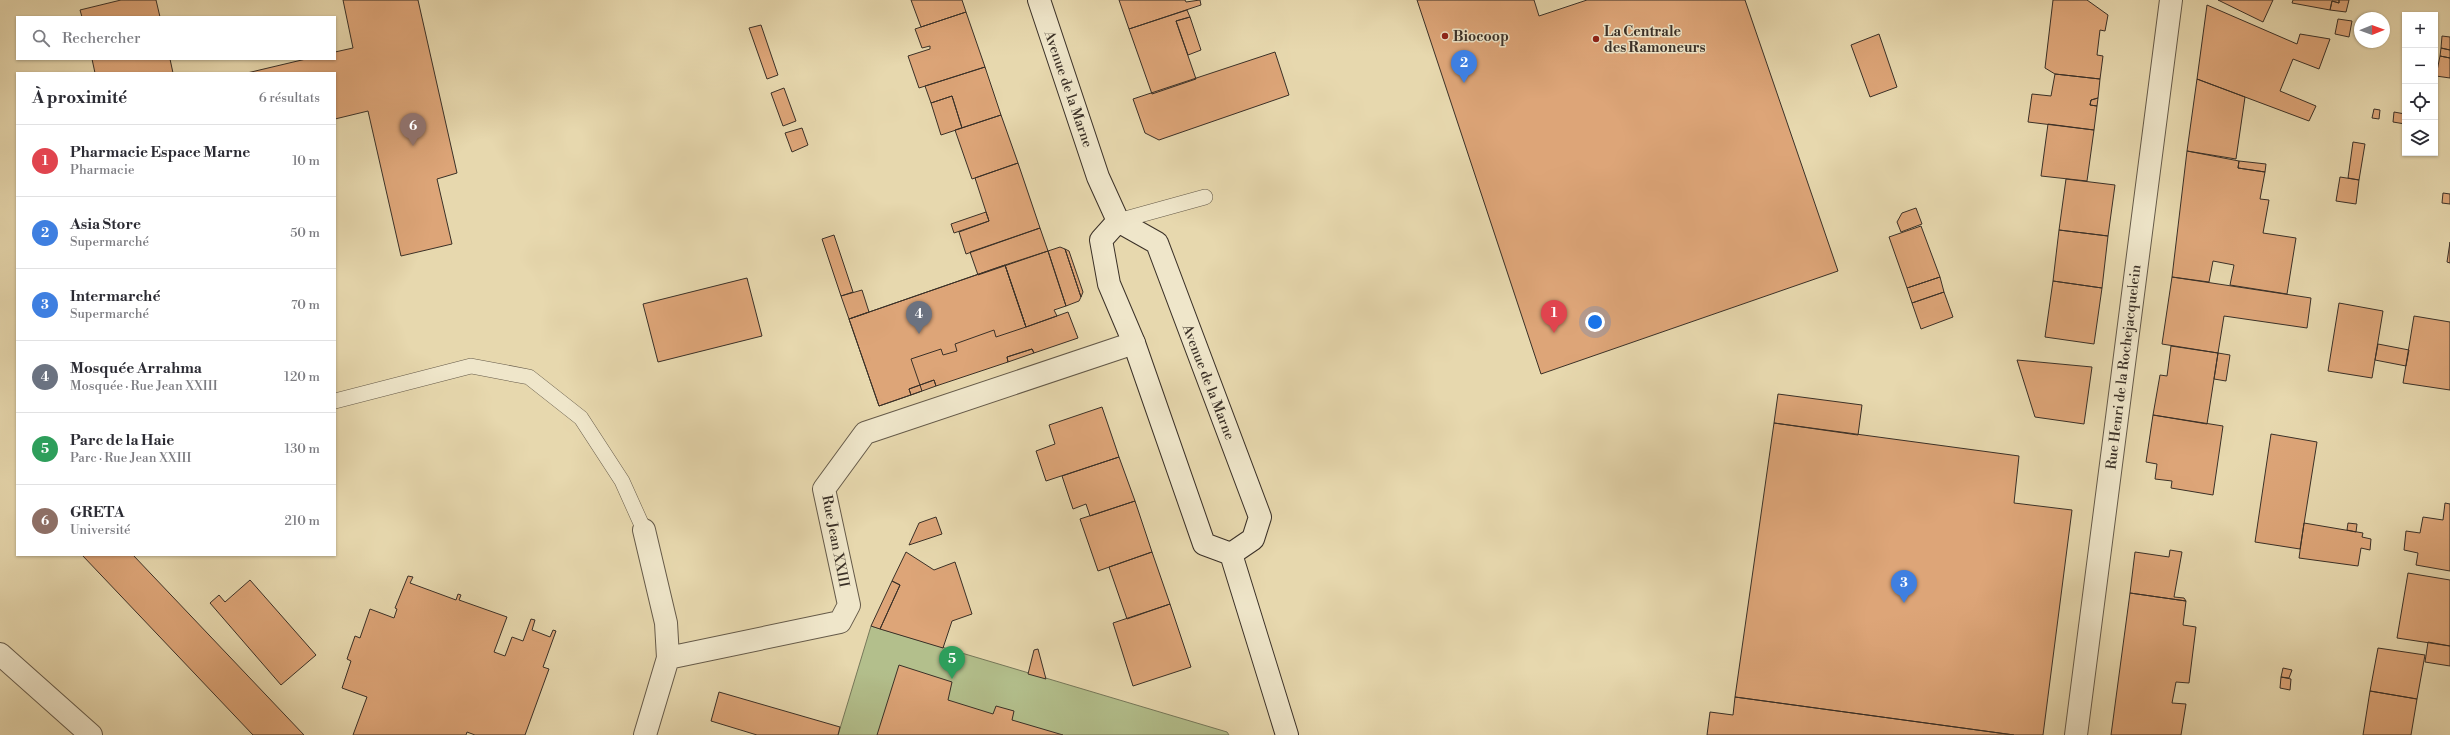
<!DOCTYPE html>
<html lang="fr">
<meta charset="utf-8">
<style>
body{margin:0;font-family:"Libre Bodoni",serif;background:#f2f2f3;color:#2b2b33}
.controls{position:absolute;right:12px;top:12px;display:grid;overflow:hidden;border-radius:0px;box-shadow:0 1px 3px #0004}
.controls button{width:36px;height:36px;display:grid;place-items:center;padding:0;border:0;border-bottom:1px solid #e1e1e2;background:#fff;color:#2b2b33;font:20px sans-serif}
.compass{position:absolute;left:2354px;top:12px;width:36px;height:36px;border-radius:50%;background:#fff;box-shadow:0 1px 3px #0004;rotate:89deg}
.you{position:absolute;left:1595px;top:322px;width:14px;height:14px;margin:-10px;border:3px solid #fff;border-radius:50%;background:#1a73e8;box-shadow:0 0 0 6px #1a73e833}
.badge{display:grid;place-items:center;width:26px;height:26px;border-radius:50%;background:#db2777;color:#fff;font-size:13px;font-weight:700}
.pin{position:absolute;translate:-50% -33px;filter:drop-shadow(0 1px 2px #0008)}
.pin::after{content:'';position:absolute;top:21px;width:14px;height:12px;background:inherit;clip-path:polygon(0 0,100% 0,50% 100%)}
.list{margin:0;padding:0;list-style:none}
h2{display:flex;justify-content:space-between;align-items:center;height:52px;margin:0;padding:0 16px;font-size:17px}
h2 small{font-size:13px;font-weight:400;color:#7c7c81}
.list li{display:grid;grid-template-columns:26px 1fr auto;gap:12px;align-items:center;box-sizing:border-box;height:72px;padding:0 16px;border-top:1px solid #e1e1e2}
.list b{display:block;font-size:15px;white-space:nowrap}
.list p{margin:0;font-size:13px;white-space:nowrap;color:#7c7c81}
.list em{font-size:13px;font-style:normal;color:#7c7c81}
.icon{flex:none;width:22px;height:22px;fill:none;stroke:currentColor;stroke-width:2;stroke-linecap:round;stroke-linejoin:round}
.map{position:relative;flex:none;width:2450px;height:735px;overflow:hidden}
.search{position:absolute;background:#fff;box-shadow:0 1px 3px #0004;left:16px;top:16px;width:320px;height:44px;display:flex;align-items:center;gap:10px;box-sizing:border-box;padding:0 14px;border-radius:0px;color:#7c7c81;font-size:15px}
.panel{position:absolute;background:#fff;box-shadow:0 1px 3px #0004;left:16px;top:72px;width:320px;height:484px;border-radius:0px}
.map>svg:first-child{display:block}
.green{fill:#b3bf8c;stroke:#76785a}
.building{fill:#dda578;stroke:#3a3027}
.lines{fill:none;stroke-linecap:round;stroke-linejoin:round}
.service-casing{stroke:#655a49;stroke-width:16}
.minor-casing{stroke:#655a49;stroke-width:24}
.secondary-casing{stroke:#3a3027;stroke-width:24}
.service{stroke:#efe6ca;stroke-width:15}
.minor{stroke:#efe6ca;stroke-width:22}
.secondary{stroke:#efe6ca;stroke-width:22}
.poi-dot{fill:#8f2418;stroke:#efe6ca;stroke-width:1.5}
.labels{text-anchor:middle;stroke-width:3;stroke-linejoin:round;paint-order:stroke}
.poi-label{font-size:14px;font-weight:bold;fill:#3a3027;stroke:#efe6ca;text-anchor:start}
.street-label{font-size:14px;fill:#3a3027;stroke:#efe6ca}
</style>
<div class="map">
<svg width="2450" height="735" viewBox="0 0 2450 735">
<rect width="100%" height="100%" fill="#e7d8ae"/>
<filter id="stains"><feTurbulence type="fractalNoise" baseFrequency=".005" numOctaves="4"/><feColorMatrix values="0 0 0 0 .2 0 0 0 0 .09 0 0 0 0 .02 0 0 0 .5 -.17"/></filter>
<radialGradient id="worn" r=".72"><stop offset=".6" stop-color="#630" stop-opacity="0"/><stop offset="1" stop-color="#630" stop-opacity=".3"/></radialGradient>
<path class="green" d="M871 626 1227 732 1229 735H838Z"/>
<path class="building" d="M121 0H156L160 17H82L80 10Z
M343 0H418L457 173 437 179 452 244 401 256 368 111 335 119V73H247L306 59H335V52L353 48Z
M911 0H962L966 12 921 27Z
M1119 0H1185L1186 2 1200 0 1201 5 1129 29Z
M1417 0H1534L1539 16 1587 0H1745L1838 271 1541 374Z
M2053 0H2087L2108 15 2105 31 2100 30 2097 55 2103 56 2100 79 2055 74 2045 68Z
M2218 0H2273L2263 22Z
M2293 0H2339V3L2332 1 2330 10 2292 3Z
M2339 0H2349L2346 12 2330 10 2332 1 2339 3Z
M2207 5 2297 44 2300 34 2330 39 2319 69 2293 59 2280 91 2316 106 2309 121 2197 79Z
M1187 10 1190 17 1176 21 1196 79 1152 94 1129 29Z
M966 12 985 67 919 88 908 56 930 49V46L922 48 915 29Z
M1190 17 1201 50 1188 55 1176 21Z
M2338 19 2352 21 2349 37 2335 34Z
M761 25 778 75 767 79 749 28Z
M1879 34 1897 87 1870 97 1851 45Z
M2442 36 2450 37V50L2441 48Z
M2441 48 2450 50V58L2440 56Z
M1275 52 1289 95 1159 140 1145 133 1133 99Z
M2440 56 2450 58V78L2436 76Z
M92 59H170L173 73H95Z
M985 67 1001 115 962 128 952 96 931 103 925 86Z
M2055 74 2100 79 2098 98 2091 100 2090 105 2097 106 2094 130 2028 122 2032 94 2051 96Z
M2197 79 2245 97 2236 159 2187 151Z
M784 88 796 121 783 126 771 93Z
M952 96 962 128 941 135 931 103Z
M2098 98 2097 106 2090 105 2091 100Z
M2374 109 2380 110 2379 119 2372 118Z
M2394 112 2405 114V124L2393 122Z
M1001 115 1018 163 972 179 955 130Z
M2048 124 2094 130 2087 181 2041 176Z
M802 128 808 145 792 152 785 133Z
M2353 142 2365 144 2359 180 2348 178Z
M2187 151 2239 161 2238 168 2265 172 2260 199 2269 200 2263 233 2296 238 2287 294 2230 285 2234 265 2213 261 2209 282 2172 277Z
M2239 161 2266 164 2265 172 2238 168Z
M1018 163 1040 228 966 254 959 232 989 221 975 178Z
M2340 177 2359 180 2356 204 2336 201Z
M2066 179 2115 185 2108 236 2059 230Z
M2443 193 2450 194V204L2442 203Z
M1916 208 1922 224 1901 232 1897 222 1902 213Z
M986 212 989 221 954 233 951 224Z
M1921 226 1940 277 1907 288 1889 237Z
M1040 228 1048 251 978 275 970 252Z
M2059 230 2108 236 2102 288 2053 281Z
M834 235 853 292 841 296 822 239Z
M2450 242V263L2447 262Z
M1060 247 1065 249 1081 297 1079 301 1066 306 1048 251Z
M1065 249 1069 251 1083 292 1081 297Z
M1048 251 1066 306 1054 310 1057 316 1026 327 1005 265Z
M1005 265 1026 327 996 337 994 330 955 344 957 351 943 355 941 349 911 359 922 391 879 406 849 319Z
M1005 265 1026 327 1068 312 1078 338 1034 353 1032 349 1007 357 1008 362 936 386 934 380 909 389 911 395 879 406 849 319Z
M1940 277 1944 292 1912 303 1907 288Z
M2172 277 2311 298 2307 328 2224 316 2218 353 2162 344Z
M747 278 762 336 658 362 643 304Z
M2053 281 2102 288 2094 344 2045 337Z
M862 290 869 312 849 319 841 296Z
M1944 292 1953 317 1921 329 1912 303Z
M2339 303 2383 311 2372 378 2328 371Z
M2414 316 2450 322V390L2403 383Z
M2378 344 2409 350 2406 366 2375 360Z
M2171 346 2218 353 2207 424 2153 415 2160 375 2167 376Z
M1032 349 1034 353 1008 362 1007 357Z
M2218 353 2230 355 2226 381 2214 379Z
M2017 360 2092 367 2084 424 2035 417Z
M934 380 936 386 911 395 909 389Z
M1778 394 1862 405 1858 435 1774 423Z
M1102 407 1119 457 1046 481 1036 451 1055 444 1049 425Z
M2153 415 2223 426 2213 495 2171 488 2172 481 2155 479 2157 464 2146 462Z
M1774 423 2019 456 2014 503 2072 510 2043 735H2014L1735 697Z
M2271 434 2317 442 2300 549 2255 542Z
M1119 457 1135 501 1090 516 1086 504 1073 509 1062 476Z
M1135 501 1152 552 1098 571 1080 519Z
M2445 503 2450 504V571L2416 565 2418 553 2404 550 2406 531 2420 533 2423 517 2443 520Z
M936 517 942 534 909 545 919 523Z
M2304 523 2363 533 2362 537 2371 539 2370 550 2361 548 2358 566 2299 558Z
M2348 523 2357 524 2356 532 2347 530Z
M2170 550 2182 552 2174 597 2184 598 2186 601 2130 593 2135 552 2169 557Z
M906 552 934 570 955 562 972 614 952 621 943 648 880 629 900 585 892 581Z
M1152 552 1170 604 1127 619 1109 567Z
M82 555H133L304 735H253Z
M2408 573 2450 580V646L2397 638Z
M408 576 413 577 410 583 456 600 458 594 461 595 459 600 507 617 494 652 505 656 512 637 523 641 531 619 535 620 532 630 550 637 553 630 556 631 543 667 549 669 525 735H475L467 732 466 735H353L367 697 342 688 351 661 347 659 355 636 360 638 370 609 394 618 397 609 395 608Z
M250 580 316 655 281 685 210 603 219 595 225 602Z
M892 581 900 585 880 629 871 626Z
M2130 593 2186 601 2183 625 2196 627 2189 683 2176 682 2172 703 2186 704 2181 735H2111Z
M1170 604 1191 667 1133 686 1113 623Z
M2428 642 2450 646V666L2425 662Z
M2378 648 2425 655 2417 699 2370 691Z
M1038 649 1046 679 1028 674 1034 650Z
M899 665 952 682 948 700 993 714 996 706 1014 711 1012 720 1063 735H877Z
M2283 668 2292 670 2289 678 2281 677Z
M2281 677 2291 679 2290 690 2280 688Z
M2370 691 2417 699 2411 735H2363Z
M719 692 840 727 838 735H757L711 721Z
M1735 697 2014 735H1707L1710 712 1733 715Z"/>
<g class="lines">
<g class="service-casing">
<path id="service" d="M1118 221 1205 197
M335 401 471 366 529 377 581 418 622 481 644 530"/>
</g>
<g class="minor-casing">
<path id="minor" d="M644 530 666 623 668 658 645 735
M0 654 91 735
M668 658 840 622 849 605 824 489 865 433 1134 343
M2076 735 2171 0"/>
</g>
<g class="secondary-casing">
<path id="secondary" d="M1039 0 1098 177 1118 221 1157 243 1260 517 1253 539 1231 554
M1118 221 1101 240 1109 284 1134 343 1204 544 1231 554
M1231 554 1287 735"/>
</g>
<use href="#service" class="service"/>
<use href="#minor" class="minor"/>
<use href="#secondary" class="secondary"/>
</g>
<g class="poi-dot">
<circle cx="1445" cy="36" r="4"/>
<circle cx="1596" cy="39" r="4"/>
</g>
<g class="labels">
<g class="poi-label">
<text x="1604" y="36">La Centrale<tspan x="1604" dy="16">des Ramoneurs</tspan></text>
<text x="1453" y="41">Biocoop</text>
</g>
<g class="street-label">
<text transform="translate(1069 89) rotate(71)" y="5">Avenue de la Marne</text>
<text transform="translate(2123 367) rotate(-83)" y="5">Rue Henri de la Rochejacquelein</text>
<text transform="translate(1209 382) rotate(69)" y="5">Avenue de la Marne</text>
<text transform="translate(836 541) rotate(79)" y="5">Rue Jean XXIII</text>
</g>
</g>
<rect width="100%" height="100%" filter="url(#stains)"/>
<rect width="100%" height="100%" fill="url(#worn)"/>
</svg>
<div class="controls">
<button>+</button>
<button>−</button>
<button><svg class="icon" aria-label="locate" viewBox="0 0 24 24"><circle cx="12" cy="12" r="6"/><path d="M12 2v4M12 18v4M2 12h4M18 12h4"/></svg></button>
<button><svg class="icon" aria-label="layers" viewBox="0 0 24 24"><path d="M12 4l9 5-9 5-9-5zM3 14l9 5 9-5"/></svg></button>
</div>
<svg class="compass" viewBox="-18 -18 36 36"><path d="M0-13l5 13h-10z" fill="#e53935"/><path d="M0 13l5-13h-10z" fill="#7c7c81"/></svg>
<div class="you"></div>
<div class="pin badge" style="left:1554px;top:333px;background:#e0444e">1</div>
<div class="pin badge" style="left:1464px;top:83px;background:#3f7fe0">2</div>
<div class="pin badge" style="left:1904px;top:603px;background:#3f7fe0">3</div>
<div class="pin badge" style="left:919px;top:334px;background:#6b7280">4</div>
<div class="pin badge" style="left:952px;top:679px;background:#2e9e5b">5</div>
<div class="pin badge" style="left:413px;top:146px;background:#8d6e63">6</div>
<div class="search"><svg class="icon" aria-label="search" viewBox="0 0 24 24"><circle cx="10" cy="10" r="6"/><path d="M15 15l6 6"/></svg>Rechercher</div>
<section class="panel">
<h2>À proximité<small>6 résultats</small></h2>
<ul class="list">
<li><span class="badge" style="background:#e0444e">1</span><div><b>Pharmacie Espace Marne</b><p>Pharmacie</p></div><em>10 m</em></li>
<li><span class="badge" style="background:#3f7fe0">2</span><div><b>Asia Store</b><p>Supermarché</p></div><em>50 m</em></li>
<li><span class="badge" style="background:#3f7fe0">3</span><div><b>Intermarché</b><p>Supermarché</p></div><em>70 m</em></li>
<li><span class="badge" style="background:#6b7280">4</span><div><b>Mosquée Arrahma</b><p>Mosquée · Rue Jean XXIII</p></div><em>120 m</em></li>
<li><span class="badge" style="background:#2e9e5b">5</span><div><b>Parc de la Haie</b><p>Parc · Rue Jean XXIII</p></div><em>130 m</em></li>
<li><span class="badge" style="background:#8d6e63">6</span><div><b>GRETA</b><p>Université</p></div><em>210 m</em></li>
</ul>
</section>
</div>
